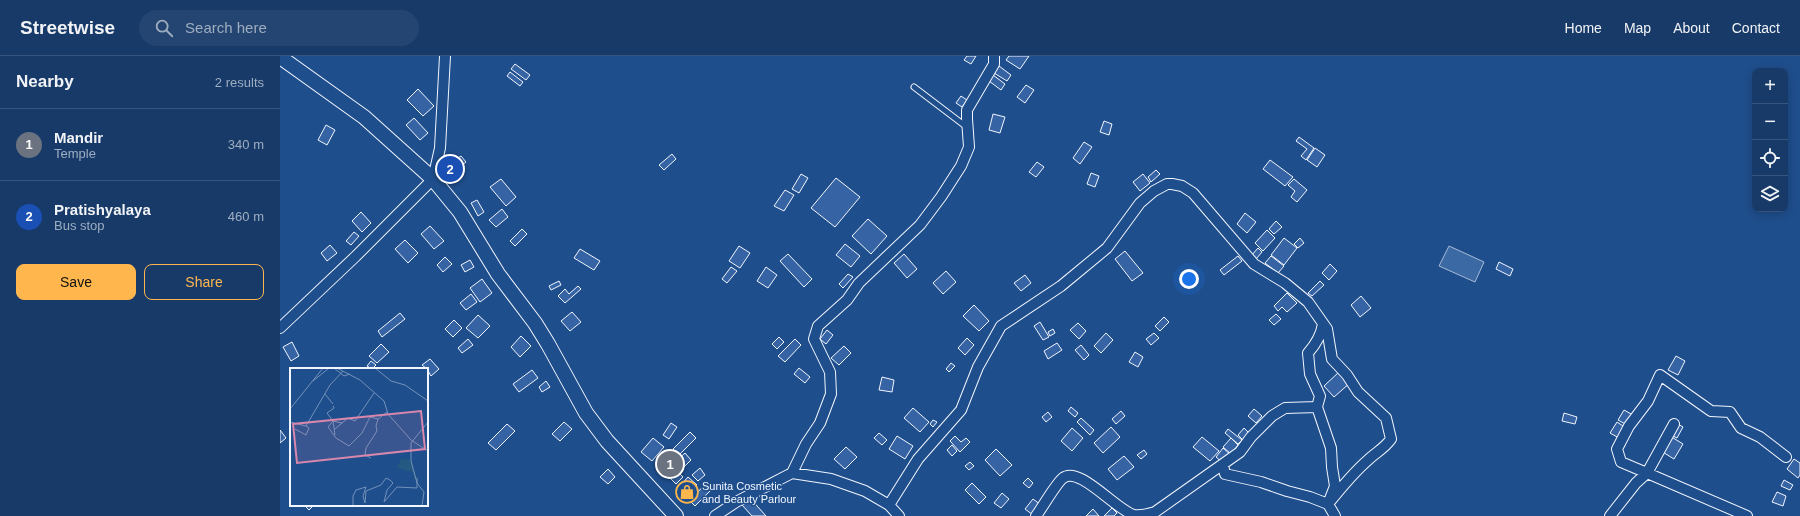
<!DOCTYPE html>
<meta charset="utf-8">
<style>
body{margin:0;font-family:Helvetica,sans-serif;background:#244571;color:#f1f3f6}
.controls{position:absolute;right:12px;top:12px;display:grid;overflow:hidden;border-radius:8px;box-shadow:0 2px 10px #0003}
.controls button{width:36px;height:36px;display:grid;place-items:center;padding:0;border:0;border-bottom:1px solid #36547d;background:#173a69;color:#f1f3f6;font:20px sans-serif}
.you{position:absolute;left:909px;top:223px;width:14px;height:14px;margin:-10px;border:3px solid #fff;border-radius:50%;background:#1a73e8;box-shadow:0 0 0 6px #1a73e833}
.badge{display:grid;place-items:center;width:26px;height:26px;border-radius:50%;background:#ffb74d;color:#fff;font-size:13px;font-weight:700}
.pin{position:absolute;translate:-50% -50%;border:2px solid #fff;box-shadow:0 1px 4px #0006}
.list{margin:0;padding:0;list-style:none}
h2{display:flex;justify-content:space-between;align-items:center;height:52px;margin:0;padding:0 16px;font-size:17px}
h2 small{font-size:13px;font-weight:400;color:#9eadc0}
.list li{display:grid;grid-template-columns:26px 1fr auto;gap:12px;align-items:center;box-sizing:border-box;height:72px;padding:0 16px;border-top:1px solid #36547d}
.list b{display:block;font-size:15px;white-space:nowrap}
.list p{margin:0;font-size:13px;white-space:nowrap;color:#9eadc0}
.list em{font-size:13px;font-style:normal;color:#9eadc0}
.actions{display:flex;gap:8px;padding:12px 16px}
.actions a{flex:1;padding:9px 0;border:1px solid #ffb74d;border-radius:8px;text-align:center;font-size:14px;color:#ffb74d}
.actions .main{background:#ffb74d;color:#111}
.icon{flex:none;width:22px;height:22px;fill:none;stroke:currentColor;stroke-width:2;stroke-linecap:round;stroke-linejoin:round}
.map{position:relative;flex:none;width:1520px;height:460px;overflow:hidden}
header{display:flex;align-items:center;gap:24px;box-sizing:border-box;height:56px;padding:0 20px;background:#173a69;border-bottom:1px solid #36547d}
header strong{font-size:19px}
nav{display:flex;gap:22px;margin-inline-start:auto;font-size:14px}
.search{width:280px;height:36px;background:#244571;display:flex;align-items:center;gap:10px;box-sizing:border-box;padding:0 14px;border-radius:22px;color:#9eadc0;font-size:15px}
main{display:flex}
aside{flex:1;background:#173a69}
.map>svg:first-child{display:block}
.water{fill:#3b69a3;stroke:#a8bbd7}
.building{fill:#3563a3;stroke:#f2f6ff}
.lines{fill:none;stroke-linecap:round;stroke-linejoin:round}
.lane-casing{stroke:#f2f6ff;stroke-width:7}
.street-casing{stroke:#f2f6ff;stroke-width:12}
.secondary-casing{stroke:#f2f6ff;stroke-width:16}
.lane{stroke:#1f4e8c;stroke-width:5}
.street{stroke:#1f4e8c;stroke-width:10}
.secondary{stroke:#1f4e8c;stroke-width:14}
.labels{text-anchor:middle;stroke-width:3;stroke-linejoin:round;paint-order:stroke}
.poi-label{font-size:11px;fill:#f2f6ff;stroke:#1f4e8c;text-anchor:start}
.inset-road{fill:none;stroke:#7391ba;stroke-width:1}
.view{fill:#da87ad;fill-opacity:0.15;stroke:#da87ad;stroke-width:2}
.inset-edge{fill:none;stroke:#f2f6ff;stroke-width:2}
</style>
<header>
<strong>Streetwise</strong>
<div class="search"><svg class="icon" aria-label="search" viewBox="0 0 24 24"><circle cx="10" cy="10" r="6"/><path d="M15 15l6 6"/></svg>Search here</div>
<nav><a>Home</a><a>Map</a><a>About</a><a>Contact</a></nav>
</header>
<main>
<aside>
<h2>Nearby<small>2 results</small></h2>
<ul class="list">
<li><span class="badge" style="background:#6b7280">1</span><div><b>Mandir</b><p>Temple</p></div><em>340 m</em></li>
<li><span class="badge" style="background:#1a4fb4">2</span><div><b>Pratishyalaya</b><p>Bus stop</p></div><em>460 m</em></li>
</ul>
<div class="actions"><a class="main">Save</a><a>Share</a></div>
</aside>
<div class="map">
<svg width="1520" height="460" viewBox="0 0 1520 460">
<rect width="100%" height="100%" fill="#1f4e8c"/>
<path class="water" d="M1169 190 1204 206 1195 226 1159 210Z"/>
<path class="building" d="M687 0H696L691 8 684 4Z
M729 0H749L740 13 726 4Z
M235 8 250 19 246 24 231 13Z
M719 10 731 19 727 25 714 17Z
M230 16 243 26 240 30 227 20Z
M713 19 725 28 721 34 709 25Z
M746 29 754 34 745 47 737 41Z
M138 33 154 50 143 60 127 44Z
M681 40 687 44 682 51 676 47Z
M713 58 725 61 720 77 709 74Z
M134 62 148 77 140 84 126 69Z
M824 65 832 68 829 79 820 76Z
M46 69 55 74 47 89 38 84Z
M1019 81 1034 92 1026 104 1021 100 1027 93 1016 85Z
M804 86 812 91 800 108 793 102Z
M1035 92 1045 99 1037 111 1027 104Z
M392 98 396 103 384 114 379 109Z
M181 100 186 106 180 111 175 104Z
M990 104 1013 121 1005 130 983 113Z
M757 106 764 111 756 121 749 116Z
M876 114 880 118 871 126 868 121Z
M811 117 819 120 815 131 807 128Z
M521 118 528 122 519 137 512 133Z
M863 118 870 127 860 135 853 126Z
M556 122 580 141 555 171 531 152Z
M221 123 236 141 226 150 210 131Z
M1014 123 1027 134 1017 146 1011 141 1015 135 1008 129Z
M505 134 514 139 504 155 494 150Z
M197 144 204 156 198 160 191 147Z
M222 153 228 161 216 171 209 164Z
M81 156 91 167 82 176 72 165Z
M965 157 976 166 967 177 957 168Z
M588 163 607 180 591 198 572 180Z
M996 165 1002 171 994 178 989 173Z
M150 170 164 185 154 193 141 178Z
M242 173 247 178 235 190 230 185Z
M987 174 995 182 983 195 975 187Z
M74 176 79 180 71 189 66 185Z
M1004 182 1017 192 1004 209 991 199Z
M1020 182 1024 187 1018 192 1014 188Z
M125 184 138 197 128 207 115 193Z
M565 188 580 200 571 211 556 199Z
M50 189 57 197 47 205 41 197Z
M459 190 470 197 460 212 449 205Z
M978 192 982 196 976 203 971 200Z
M300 193 320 205 314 214 294 202Z
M845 195 863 217 852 225 835 203Z
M508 198 532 223 524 231 500 205Z
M624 198 637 213 627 222 614 207Z
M958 200 962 205 944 219 940 214Z
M991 200 1004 210 998 217 985 207Z
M165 201 172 208 163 216 157 209Z
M190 204 194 211 185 216 181 209Z
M1219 206 1233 213 1230 220 1216 213Z
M1050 208 1057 215 1049 224 1042 217Z
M451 211 457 215 447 227 442 223Z
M486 211 497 219 488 232 477 225Z
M666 215 676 226 663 238 653 227Z
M568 218 573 221 563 232 559 228Z
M745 219 751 227 741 235 734 227Z
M202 223 212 237 200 246 190 232Z
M279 225 281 229 271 234 269 230Z
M1040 225 1044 229 1032 240 1028 237Z
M298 230 301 233 285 247 278 240 285 233 289 238Z
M1007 237 1017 247 1007 256 1002 251 998 255 994 250Z
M191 238 197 246 186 254 180 247Z
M1081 240 1091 252 1080 261 1071 249Z
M694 249 709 265 699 275 683 260Z
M292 256 301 266 290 275 281 265Z
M120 257 125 263 102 281 98 275Z
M996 258 1001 263 994 269 989 264Z
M198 259 210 270 198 282 186 272Z
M884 261 889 266 880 275 875 270Z
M174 264 182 272 173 281 165 273Z
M760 266 769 281 763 284 754 270Z
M798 267 806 275 799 283 790 274Z
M773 273 775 277 770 280 768 276Z
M547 274 553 279 546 288 540 283Z
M826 277 833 284 821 297 814 290Z
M874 277 879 282 871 289 866 283Z
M241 280 251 290 240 301 231 291Z
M499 281 504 286 497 293 492 288Z
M687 282 694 289 685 299 678 292Z
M188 283 193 289 182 297 178 292Z
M515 283 521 289 505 306 498 300Z
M12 286 19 300 11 305 3 291Z
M777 287 782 294 768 303 764 295Z
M101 288 109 296 97 307 89 300Z
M801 289 809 299 804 304 795 294Z
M564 290 571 297 559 309 551 302Z
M855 296 863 301 858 311 849 306Z
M1396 300 1405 305 1398 319 1388 314Z
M150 303 159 313 151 320 147 313 142 309Z
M91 305 96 309 92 313 87 310Z
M671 307 675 310 669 316 666 313Z
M519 312 530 321 525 327 514 318Z
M252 314 258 322 239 336 233 328Z
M1060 315 1070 327 1054 341 1044 330Z
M602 321 614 324 612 336 599 334Z
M266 325 270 331 262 336 259 331Z
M791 351 798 357 795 361 788 355Z
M633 352 649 366 640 376 624 362Z
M974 353 982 360 976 367 968 360Z
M1344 354 1353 359 1347 369 1338 364Z
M841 355 845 360 836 368 832 363Z
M768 356 772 361 766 366 762 361Z
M1284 357 1297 361 1295 368 1282 365Z
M801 362 814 374 810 379 797 366Z
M653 364 657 366 653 371 650 368Z
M284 366 292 373 280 385 272 378Z
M1337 366 1346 372 1339 382 1330 377Z
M391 367 397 371 389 383 383 379Z
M227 368 235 375 216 394 208 387Z
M1398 368 1403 371 1397 382 1391 379Z
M831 371 840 381 823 397 814 387Z
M792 372 803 382 792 395 781 385Z
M964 372 969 377 963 384 958 379Z
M948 373 962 384 958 388 945 377Z
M0 374 6 382 0 387Z
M410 376 416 382 399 399 393 393Z
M599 377 607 384 602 389 594 382Z
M617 380 633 390 625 403 609 393Z
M675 380 681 386 686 382 690 386 680 396 670 385Z
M1390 380 1403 388 1394 403 1381 395Z
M922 381 939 395 930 405 913 391Z
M373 382 384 391 372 405 361 396Z
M951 382 958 389 951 398 943 391Z
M672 389 677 395 672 400 667 394Z
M566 391 577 401 565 413 554 403Z
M943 392 950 398 943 407 936 401Z
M716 393 732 409 720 420 705 404Z
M864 394 867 398 861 403 857 399Z
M405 397 411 404 402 413 395 406Z
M844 400 854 411 837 424 828 413Z
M1514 403 1520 407V419L1518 422 1507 413Z
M690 406 694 410 689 414 685 410Z
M420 412 425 419 418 425 412 419Z
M328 413 335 421 328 428 320 421Z
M396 414 403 421 396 428 388 420Z
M408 421 417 429 407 439 399 431Z
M748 422 753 427 749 432 743 427Z
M1504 424 1513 429 1510 434 1501 430Z
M692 427 706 441 699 448 685 434Z
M426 428 432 433 415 450 409 444Z
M1497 436 1506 440 1503 450 1492 446Z
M722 437 729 443 721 452 714 447Z
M470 442 486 460H472L462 449Z
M753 443 761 449 753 459 745 453Z
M24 449H34L29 454Z
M832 452 837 457 834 460H824Z
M813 453 819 460H806Z"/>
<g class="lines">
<g class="lane-casing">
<path id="lane" d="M634 31 688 72"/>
</g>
<g class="street-casing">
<path id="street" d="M1043 268C1041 280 1036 288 1028 297L1030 318 1040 340 1037 351 1051 392 1052 411 1055 430 1048 448 1055 460
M0 272 76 200 153 123 160 92 165 0
M1394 368 1367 417 1341 406 1337 393 1349 370 1368 345 1380 319 1431 355 1450 356 1461 372 1480 381 1506 401
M512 417 526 388 540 367 551 338 550 316 534 283 538 270 567 244 579 227 640 169 661 141 681 110 689 91 687 63V54L714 8V0
M609 449 619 460
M435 460 456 446 512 417 551 423 585 435 609 449 638 403 681 354 698 311 721 270 781 230 827 192 860 147 874 135 887 128H892L902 130 913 137 974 208 1005 227 1028 246 1047 273 1052 303 1067 319 1078 336 1106 362 1111 383C1104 393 1096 396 1088 404 1073 417 1060 433 1048 448L1030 441 1007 435 981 426 945 418 943 409
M756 460C762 452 777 426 783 422 799 409 836 454 854 459 862 460 868 458 875 456L960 396 971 381 992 360 1005 352 1037 351
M1330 460 1356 427 1367 417 1467 460"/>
</g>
<g class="secondary-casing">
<path id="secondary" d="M0 1 84 61 153 123 180 156 218 218 255 267 268 288 306 357 327 385 396 460"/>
</g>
<use href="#lane" class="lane"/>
<use href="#street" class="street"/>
<use href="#secondary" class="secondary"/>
</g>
<defs>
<g id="shop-ring" transform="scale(1.15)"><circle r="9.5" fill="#1f4e8c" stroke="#ffb74d" stroke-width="1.5"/><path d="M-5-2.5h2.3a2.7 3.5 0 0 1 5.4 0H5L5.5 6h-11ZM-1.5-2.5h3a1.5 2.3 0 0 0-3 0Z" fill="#ffb74d"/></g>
</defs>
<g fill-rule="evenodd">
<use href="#shop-ring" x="407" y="436"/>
</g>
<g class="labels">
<g class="poi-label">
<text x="422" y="434">Sunita Cosmetic<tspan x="422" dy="13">and Beauty Parlour</tspan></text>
</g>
</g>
<g transform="translate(10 312)">
<rect width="138" height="138" fill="#1f4e8c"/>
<path d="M111 91 120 92 127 110 124 112 123 104 107 100Z" fill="#245a82"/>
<path class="inset-road" d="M44 0 54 8 60 6M47 0 70 12 94 33 98 46 121 72 138 83M85 0 101 13 115 17 138 33M23 13 39 0M35 26 43 36M43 38 44 40 37 45 43 53 45 67M0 41 33 0M0 54 16 58 40 17 53 3M52 55 43 53 38 59 46 70 59 78 72 65 80 49 88 51 97 44M5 61 16 67 19 60 16 58M45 61 58 50 65 53 84 25M81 90 75 87 76 80 87 63 86 58 88 51M63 138V128L66 122 76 119 73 128 75 135 76 123 91 117 96 110 100 112 103 115 97 122 94 134 107 119 127 120V110M132 138 134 124 127 115 121 93V75L138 54"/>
<path class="view" d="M131 43 135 81 7 95 3 56Z"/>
<rect width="138" height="138" class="inset-edge"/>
</g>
</svg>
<div class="controls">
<button>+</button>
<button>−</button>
<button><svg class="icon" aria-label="locate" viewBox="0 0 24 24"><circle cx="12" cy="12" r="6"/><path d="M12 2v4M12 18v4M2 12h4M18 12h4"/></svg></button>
<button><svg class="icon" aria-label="layers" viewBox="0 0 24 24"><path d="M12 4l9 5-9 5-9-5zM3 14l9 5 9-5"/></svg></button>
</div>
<div class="you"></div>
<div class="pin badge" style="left:390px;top:408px;background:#6b7280">1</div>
<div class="pin badge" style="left:170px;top:113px;background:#1a4fb4">2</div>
</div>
</main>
